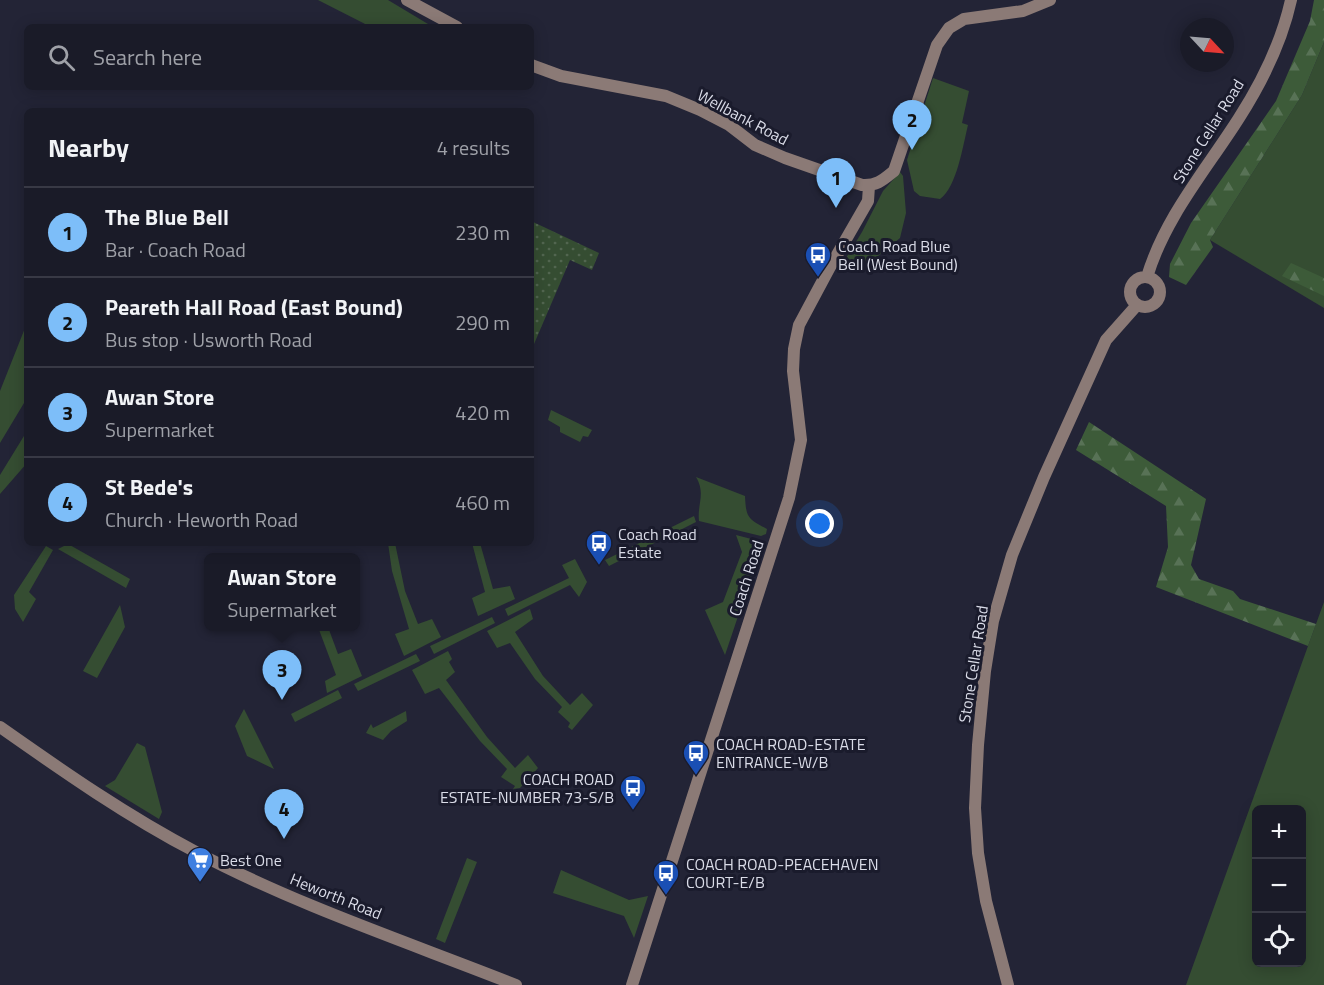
<!DOCTYPE html>
<meta charset="utf-8">
<style>
body{margin:0;font-family:"Titillium Web",sans-serif;background:#232430;color:#f1f3f6}
.controls{position:absolute;right:18px;bottom:18px;display:grid;overflow:hidden;border-radius:9px;box-shadow:0 3px 15px #0003}
.controls button{width:54px;height:54px;display:grid;place-items:center;padding:0;border:0;border-bottom:2px solid #383945;background:#1a1b28;color:#f1f3f6;font:30px sans-serif}
.compass{position:absolute;left:1180px;top:18px;width:54px;height:54px;border-radius:50%;background:#1a1b28;box-shadow:0 3px 15px #0003;rotate:116deg}
.you{position:absolute;left:820px;top:524px;width:21px;height:21px;margin:-15px;border:4px solid #fff;border-radius:50%;background:#1a73e8;box-shadow:0 0 0 9px #1a73e833}
.badge{display:grid;place-items:center;width:39px;height:39px;border-radius:50%;background:#7dbef9;color:#111;font-size:20px;font-weight:700}
.pin{position:absolute;translate:-50% -50px;filter:drop-shadow(0 2px 3px #0008)}
.pin::after{content:'';position:absolute;top:32px;width:21px;height:18px;background:inherit;clip-path:polygon(0 0,100% 0,50% 100%)}
.popup{position:absolute;left:204px;top:553px;width:156px;height:78px;box-sizing:border-box;display:grid;place-content:center;border-radius:9px;background:#1a1b28;filter:drop-shadow(0 2px 4px #0005);font-size:20px;white-space:nowrap;color:#9fa1a8}
.popup b{font-size:22px;color:#f1f3f6}
.popup::after{content:'';position:absolute;left:50%;top:100%;margin-left:-12px;border:12px solid transparent;border-top-color:#1a1b28}
.list{margin:0;padding:0;list-style:none}
h2{display:flex;justify-content:space-between;align-items:center;height:78px;margin:0;padding:0 24px;font-size:26px}
h2 small{font-size:20px;font-weight:400;color:#9fa1a8}
.list li{display:grid;grid-template-columns:39px 1fr auto;gap:18px;align-items:center;box-sizing:border-box;height:90px;padding:0 24px;border-top:2px solid #383945}
.list b{display:block;font-size:22px;white-space:nowrap}
.list p{margin:0;font-size:20px;white-space:nowrap;color:#9fa1a8}
.list em{font-size:20px;font-style:normal;color:#9fa1a8}
.icon{flex:none;width:33px;height:33px;fill:none;stroke:currentColor;stroke-width:2;stroke-linecap:round;stroke-linejoin:round}
.map{position:relative;flex:none;width:1324px;height:985px;overflow:hidden}
.search{position:absolute;background:#1a1b28;box-shadow:0 3px 15px #0003;left:24px;top:24px;width:510px;height:66px;display:flex;align-items:center;gap:15px;box-sizing:border-box;padding:0 21px;border-radius:9px;color:#9fa1a8;font-size:22px}
.panel{position:absolute;background:#1a1b28;box-shadow:0 3px 15px #0003;left:24px;top:108px;width:510px;height:438px;border-radius:9px}
.map>svg:first-child{display:block}
.grass{fill:#354d32;fill-rule:evenodd}
.forest{fill:url(#forest-firs)}
.park{fill:url(#park-dots)}
.lines{fill:none;stroke-linecap:round;stroke-linejoin:round}
.secondary{stroke:#8b7a76;stroke-width:12}
.labels{text-anchor:middle;stroke-width:6;stroke-linejoin:round;paint-order:stroke}
.street-label{font-size:16px;fill:#dadce8;stroke:#1a1b2c}
.poi-label{font-size:16px;fill:#dadce8;stroke:#1a1b2c;text-anchor:start}
</style>
<div class="map">
<svg width="1324" height="985" viewBox="0 0 1324 985">
<defs>
<pattern id="forest-firs" width="22" height="20" patternUnits="userSpaceOnUse" patternTransform="scale(1.5)"><rect width="22" height="20" fill="#3d5b39"/><path d="M5 1l3.5 6h-7zM16 11l3.5 6h-7z" fill="#587256"/></pattern>
<pattern id="park-dots" width="8" height="8" patternUnits="userSpaceOnUse" patternTransform="scale(1.5)"><rect width="8" height="8" fill="#354d32"/><path d="M2 2h.1M6 6h.1" fill="none" stroke="#526650" stroke-width="1.8" stroke-linecap="round"/></pattern>
</defs>
<rect width="100%" height="100%" fill="#232436"/>
<path class="grass" d="M318 0H388L433 27H371Z
M1324 42V308L1210 240 1302 95Z
M933 78 969 91 962 123 968 125C963 145 957 187 940 199L920 196 914 191 907 160Z
M900 172 903 176 906 213 900 238 872 261 859 266 844 268 843 263 862 232 883 191Z
M27 323V398L0 443V391Z
M551 410 592 430 588 437 583 436 580 442 560 432V427L548 420Z
M27 431V463L0 494V475Z
M696 477 745 496C746 518 748 519 767 529L766 534 761 536 699 521C697 504 706 494 696 477Z
M694 516 696 522 609 566 605 560Z
M736 535 763 542 725 655 705 610 723 602 742 552Z
M388 543H395L405 591 418 624 432 619 441 637 404 656 395 634 409 629 392 571Z
M472 543H480L493 589 510 586 515 599 478 616 472 598 485 592Z
M68 544 130 579 126 588 58 549Z
M46 546 53 550 29 592 36 599 23 622 15 609 14 595Z
M575 559 587 582 579 597 570 585 508 616 505 609 569 578 562 565Z
M1324 602V985H1186L1308 646ZM1256 810H1302V962H1256Z
M120 605 125 627 97 678 83 671Z
M530 609 533 619 515 632 543 676 570 705 582 693 593 705 572 730 568 727 570 723 558 712 562 707 535 679 510 643 497 648 487 631Z
M492 617 495 623 434 654 430 646Z
M318 627H328L338 654 351 649 362 676 327 693 325 681 336 675Z
M448 651 452 659 449 662 455 672 446 680 487 737 515 768 528 755 538 768 520 788 513 789 515 786 501 777 507 769 480 741 439 688 425 694 412 670Z
M416 654 420 661 358 691 354 684Z
M338 690 342 698 295 722 291 714Z
M244 709 274 769 247 756 235 726Z
M406 711 407 721 391 731 383 740 366 733 371 724 373 728Z
M137 743 145 747 162 812 159 819 105 786 115 780Z
M467 858 477 862 445 943 436 939Z
M561 870 629 900 648 896 634 938 624 916 553 893Z"/>
<path class="forest" d="M1314 0H1324V42L1302 95 1210 240 1213 247 1186 285 1169 277 1170 264 1191 223 1276 101 1310 21Z
M1291 263 1324 278V296L1282 276Z
M1089 422 1206 499 1191 565 1199 579 1233 591 1240 599 1316 624 1308 646 1156 587 1168 547 1166 506 1076 450Z"/>
<path class="park" d="M531 221 599 253 592 270 570 260 531 351Z"/>
<g class="lines">
<path class="secondary" d="M407 0 457 27
M531 65 561 76 666 96 700 110 729 125 755 145 785 158 862 185C877 186 883 180 894 171L937 45 949 28 964 19 1023 11 1050 0
M1130 292a15 15 0 1 1 30 0a15 15 0 1 1-30 0Z
M1147 277C1165 217 1206 170 1239 118 1262 82 1282 41 1291 0
M0 727C64 772 127 816 196 852 296 905 410 943 516 985
M632 985 789 498 801 440 793 371 794 349 799 325 830 267 868 201 869 186
M1008 985 986 901 978 853 975 808 978 745 985 671 993 621 1012 555 1044 477 1106 340 1137 305"/>
</g>
<defs>
<g id="bus-pin" transform="scale(1.35)"><path d="M0 17L-7.5 6A9.5 9.5 0 1 1 7.5 6Z" fill="#1a4fb4" stroke="#1a1b2c"/><path d="M-5-6H5V4H4V6H2V4H-2V6H-4V4H-5ZM-3.5-4V0h7V-4ZM-3.5 1.2v1.5H-2V1.2ZM2 1.2v1.5H3.5V1.2Z" fill="#fff"/></g>
<g id="supermarket-pin" transform="scale(1.35)"><path d="M0 17L-7.5 6A9.5 9.5 0 1 1 7.5 6Z" fill="#3f7fe0" stroke="#1a1b2c"/><path d="M-6-5.5h2.5l.6 2H6L4.5 2H-2.5L-4.4-4H-6ZM-1.5 3.2a1.3 1.3 0 1 0 .1 0ZM3 3.2a1.3 1.3 0 1 0 .1 0Z" fill="#fff"/></g>
</defs>
<g fill-rule="evenodd">
<use href="#bus-pin" x="818" y="255"/>
<use href="#bus-pin" x="599" y="543"/>
<use href="#bus-pin" x="696" y="753"/>
<use href="#bus-pin" x="633" y="788"/>
<use href="#supermarket-pin" x="200" y="860"/>
<use href="#bus-pin" x="666" y="873"/>
</g>
<g class="labels">
<g class="street-label">
<text transform="translate(743 117) rotate(28)" y="6">Wellbank Road</text>
<text transform="translate(1208 131) rotate(-58)" y="6">Stone Cellar Road</text>
<text transform="translate(746 578) rotate(-72)" y="6">Coach Road</text>
<text transform="translate(973 664) rotate(-81)" y="6">Stone Cellar Road</text>
<text transform="translate(336 896) rotate(22)" y="6">Heworth Road</text>
</g>
<g class="poi-label">
<text x="838" y="252">Coach Road Blue<tspan x="838" dy="18">Bell (West Bound)</tspan></text>
<text x="618" y="540">Coach Road<tspan x="618" dy="18">Estate</tspan></text>
<text x="716" y="750">COACH ROAD-ESTATE<tspan x="716" dy="18">ENTRANCE-W/B</tspan></text>
<text x="614" y="785" text-anchor="end">COACH ROAD<tspan x="614" dy="18">ESTATE-NUMBER 73-S/B</tspan></text>
<text x="220" y="866">Best One</text>
<text x="686" y="870">COACH ROAD-PEACEHAVEN<tspan x="686" dy="18">COURT-E/B</tspan></text>
</g>
</g>
</svg>
<div class="controls">
<button>+</button>
<button>−</button>
<button><svg class="icon" aria-label="locate" viewBox="0 0 24 24"><circle cx="12" cy="12" r="6"/><path d="M12 2v4M12 18v4M2 12h4M18 12h4"/></svg></button>
</div>
<svg class="compass" viewBox="-18 -18 36 36"><path d="M0-13l5 13h-10z" fill="#e53935"/><path d="M0 13l5-13h-10z" fill="#9fa1a8"/></svg>
<div class="you"></div>
<div class="pin badge" style="left:836px;top:208px">1</div>
<div class="pin badge" style="left:912px;top:150px">2</div>
<div class="pin badge" style="left:282px;top:700px">3</div>
<div class="popup"><b>Awan Store</b>Supermarket</div>
<div class="pin badge" style="left:284px;top:839px">4</div>
<div class="search"><svg class="icon" aria-label="search" viewBox="0 0 24 24"><circle cx="10" cy="10" r="6"/><path d="M15 15l6 6"/></svg>Search here</div>
<section class="panel">
<h2>Nearby<small>4 results</small></h2>
<ul class="list">
<li><span class="badge">1</span><div><b>The Blue Bell</b><p>Bar · Coach Road</p></div><em>230 m</em></li>
<li><span class="badge">2</span><div><b>Peareth Hall Road (East Bound)</b><p>Bus stop · Usworth Road</p></div><em>290 m</em></li>
<li><span class="badge">3</span><div><b>Awan Store</b><p>Supermarket</p></div><em>420 m</em></li>
<li><span class="badge">4</span><div><b>St Bede's</b><p>Church · Heworth Road</p></div><em>460 m</em></li>
</ul>
</section>
</div>
